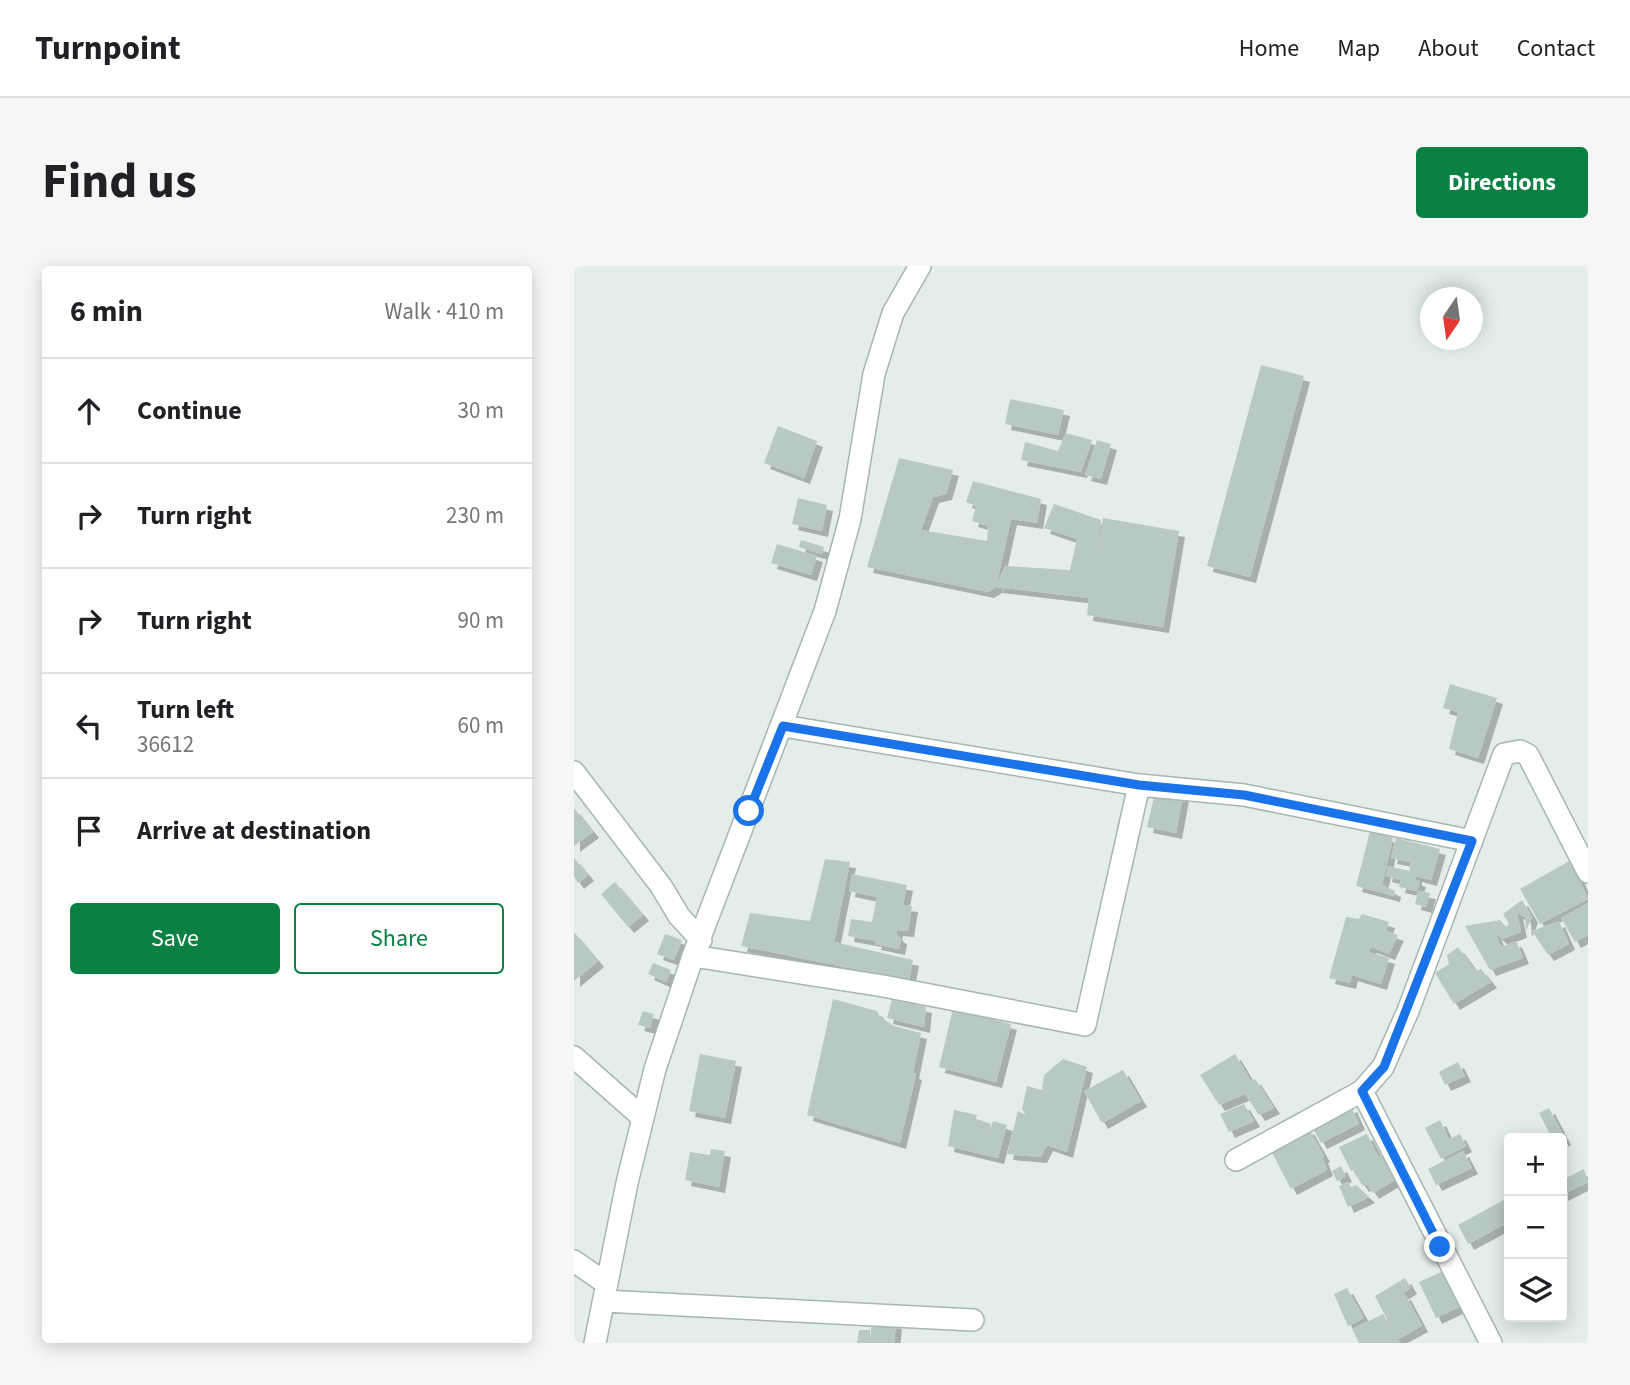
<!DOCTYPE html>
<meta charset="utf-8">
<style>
body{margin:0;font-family:"Source Sans 3",sans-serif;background:#f6f6f6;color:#202124}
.controls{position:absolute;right:21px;bottom:21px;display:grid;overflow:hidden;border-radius:7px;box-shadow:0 4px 18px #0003}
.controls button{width:63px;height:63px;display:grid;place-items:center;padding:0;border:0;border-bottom:2px solid #e0e0e0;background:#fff;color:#202124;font:35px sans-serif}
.compass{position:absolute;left:846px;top:21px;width:63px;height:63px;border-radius:50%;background:#fff;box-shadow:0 4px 18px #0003;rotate:193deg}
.stop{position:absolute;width:21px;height:21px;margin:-16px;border:5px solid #1a73e8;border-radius:50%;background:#fff}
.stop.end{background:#1a73e8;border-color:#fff;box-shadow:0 2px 7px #0008}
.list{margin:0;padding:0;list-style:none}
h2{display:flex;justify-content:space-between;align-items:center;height:91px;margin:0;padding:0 28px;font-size:30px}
h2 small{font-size:23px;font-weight:400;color:#757577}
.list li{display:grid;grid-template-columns:46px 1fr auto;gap:21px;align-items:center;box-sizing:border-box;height:105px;padding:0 28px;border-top:2px solid #e0e0e0}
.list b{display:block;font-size:26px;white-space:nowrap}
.list p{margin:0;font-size:23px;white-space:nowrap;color:#757577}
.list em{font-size:23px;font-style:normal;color:#757577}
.actions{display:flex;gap:14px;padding:21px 28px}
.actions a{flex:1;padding:16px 0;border:2px solid #0b8043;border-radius:7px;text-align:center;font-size:24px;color:#0b8043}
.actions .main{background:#0b8043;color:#fff}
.icon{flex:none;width:38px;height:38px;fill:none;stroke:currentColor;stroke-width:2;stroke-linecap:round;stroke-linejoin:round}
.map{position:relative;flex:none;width:1014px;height:1077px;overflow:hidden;border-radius:7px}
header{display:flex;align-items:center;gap:42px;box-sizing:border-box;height:98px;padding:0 35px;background:#fff;border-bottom:2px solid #e0e0e0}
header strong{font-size:33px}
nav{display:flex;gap:38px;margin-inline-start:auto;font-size:24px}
.intro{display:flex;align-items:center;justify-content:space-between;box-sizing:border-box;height:168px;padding:0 42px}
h1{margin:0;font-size:49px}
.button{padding:18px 32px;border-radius:7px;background:#0b8043;color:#fff;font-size:24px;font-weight:700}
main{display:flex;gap:42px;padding:0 42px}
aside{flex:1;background:#fff;border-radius:7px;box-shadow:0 4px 18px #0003}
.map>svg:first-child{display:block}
.building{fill:#b8c9c2;filter:url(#shadow)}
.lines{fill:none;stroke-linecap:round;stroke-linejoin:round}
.minor-casing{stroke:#a5b7b0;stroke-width:24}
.minor{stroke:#fff;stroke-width:21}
.route{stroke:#1a73e8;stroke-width:9}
</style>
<header>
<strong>Turnpoint</strong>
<nav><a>Home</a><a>Map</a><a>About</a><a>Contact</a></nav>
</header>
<div class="intro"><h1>Find us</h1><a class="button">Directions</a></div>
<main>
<aside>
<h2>6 min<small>Walk · 410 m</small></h2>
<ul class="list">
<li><svg class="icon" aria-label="ahead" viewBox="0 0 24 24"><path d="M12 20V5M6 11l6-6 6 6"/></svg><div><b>Continue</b></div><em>30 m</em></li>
<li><svg class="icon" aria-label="right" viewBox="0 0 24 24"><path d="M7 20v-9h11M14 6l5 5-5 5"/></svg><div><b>Turn right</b></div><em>230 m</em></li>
<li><svg class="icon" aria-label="right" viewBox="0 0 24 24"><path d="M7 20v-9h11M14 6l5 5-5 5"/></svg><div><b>Turn right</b></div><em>90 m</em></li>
<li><svg class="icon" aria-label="left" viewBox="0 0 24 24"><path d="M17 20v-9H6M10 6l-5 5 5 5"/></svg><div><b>Turn left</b><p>36612</p></div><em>60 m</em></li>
<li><svg class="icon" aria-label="arrive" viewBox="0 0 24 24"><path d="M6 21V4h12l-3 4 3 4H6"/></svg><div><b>Arrive at destination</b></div></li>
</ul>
<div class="actions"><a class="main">Save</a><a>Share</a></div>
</aside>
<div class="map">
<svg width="1014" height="1077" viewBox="0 0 1014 1077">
<defs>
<filter id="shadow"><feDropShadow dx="6" dy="6" stdDeviation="0" flood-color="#0004"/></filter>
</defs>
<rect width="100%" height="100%" fill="#e3eee9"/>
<path class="building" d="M687 99 730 110 676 311 633 300Z
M436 133 490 144 484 169 431 158Z
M204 160 243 175 230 212 190 197Z
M492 167 518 174 507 206 447 194 451 176 484 185Z
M523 174 537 178 527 213 511 209Z
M325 192 379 204 372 228 359 231 347 264 413 275 414 260 398 255 402 240 392 236 399 215 467 233 463 257 437 253 422 321 431 300 496 304 503 273 470 262 480 238 527 254 520 301 529 252 605 265 589 361 513 349 515 332 422 321 414 326 293 301Z
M224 232 253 239 248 265 218 258Z
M227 274 250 281 248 288 225 281Z
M203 278 243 290 237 309 197 297Z
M876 418 923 432 904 492 875 483 884 446 869 442Z
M609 529 602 567 573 561 580 531Z
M0 542 19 566 0 580Z
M796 565 819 572 808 619 821 625 820 630 782 620Z
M822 572 866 583 857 614 842 610V614L846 615 843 625 825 621 827 614 812 610 814 600 835 605 837 596 817 592Z
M0 592 14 609 4 617 0 611Z
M251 593 276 596 260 676 339 694 335 714 167 680 176 647 236 655Z
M997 594 1014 633 966 658 946 623Z
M278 608 333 619 329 639 338 640 334 665 323 664 322 668 327 673 325 683 301 678 302 675 274 670 277 653 298 656 303 631 275 625Z
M41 616 69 649 54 661 27 628Z
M844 625 856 627 852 641 841 638Z
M948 634 958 651 952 665 951 651 943 647 947 666 928 673 921 667 927 681 942 675 949 692 916 704 891 660 926 654 932 661 935 658 929 648Z
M1014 637V669L1001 676 987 652Z
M788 648 815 656 812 665 824 669 815 688 797 681 794 686 815 692 807 718 778 709 776 717 755 712 772 651 785 653Z
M985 655 995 678 974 689 958 665Z
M0 666 24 695 0 715Z
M91 668 108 674 100 694 83 688Z
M884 681 902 705 907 703 917 716 880 738 861 707 875 698 873 689Z
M79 697 97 704 92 716 74 708Z
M259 733 303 745 306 751 320 760 347 767 339 807 342 808 326 877 233 849Z
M318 733 352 741 350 761 313 752Z
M379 743 437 758 422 816 365 801Z
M69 745 80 748 76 762 64 759Z
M126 788 162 795 151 852 115 845Z
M661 788 677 815 681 813 700 842 685 849 671 828 645 839 626 809Z
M489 793 513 801 493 886 473 879 467 891 433 888 444 845 452 849 448 843 453 820 468 824 470 809Z
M884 796 891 810 871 819 865 806Z
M549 804 567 835 528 857 510 825Z
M670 838 680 855 655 866 646 848Z
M777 840 785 858 747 877 738 861Z
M975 842 991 873 988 875V872H978L965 847Z
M380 844 403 849 402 853 417 858 414 872 419 855 433 859 424 892 374 880Z
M866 854 875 873 886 868 892 880 867 893 851 862Z
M734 862 750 890 748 891 753 904 717 923 695 881Z
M793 868 805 892 811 888 824 912 799 927 793 918 789 920 779 905 792 898 777 905 765 881Z
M137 883 151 885 145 921 111 914 116 886 136 889Z
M889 885 898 902 862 919 854 903Z
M767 900 772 910 763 915 758 905Z
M1010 903 1014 916 988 929V914Z
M774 916 777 921 782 919 795 931 774 941 765 920Z
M935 931V956L894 978 884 959Z
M876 1002 893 1037 862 1052 845 1016Z
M831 1012 837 1022 817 1035 831 1028 848 1060 824 1073 826 1077H785L778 1063 809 1048 818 1063 801 1030Z
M773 1022 790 1052 774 1060 760 1028Z
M298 1054 322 1057 320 1077H283L285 1064H296V1073Z"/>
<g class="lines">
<g class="minor-casing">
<path id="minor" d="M209 460 565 519 670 529 898 575
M0 506 87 620 105 650 127 674
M119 690 309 720 511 759 565 519
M0 791 69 852
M788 825 917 1077
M662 894 788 825 809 801 834 745 930 488 946 485 954 489 1014 606
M0 995 33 1018
M30 1035 399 1054
M21 1077 53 917 81 803 119 690 251 345 276 253 300 108 319 47 346 0"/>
</g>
<use href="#minor" class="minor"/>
</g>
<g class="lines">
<path class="route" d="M175 545 209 460 565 519 670 529 898 575 810 801 788 825 866 981"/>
</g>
</svg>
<div class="controls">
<button>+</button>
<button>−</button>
<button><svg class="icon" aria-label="layers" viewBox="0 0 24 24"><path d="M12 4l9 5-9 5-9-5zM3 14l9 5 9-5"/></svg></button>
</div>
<svg class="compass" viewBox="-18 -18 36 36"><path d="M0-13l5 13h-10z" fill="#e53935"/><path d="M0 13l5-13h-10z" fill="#757577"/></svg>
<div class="stop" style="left:175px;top:545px"></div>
<div class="stop end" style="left:866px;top:981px"></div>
</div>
</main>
